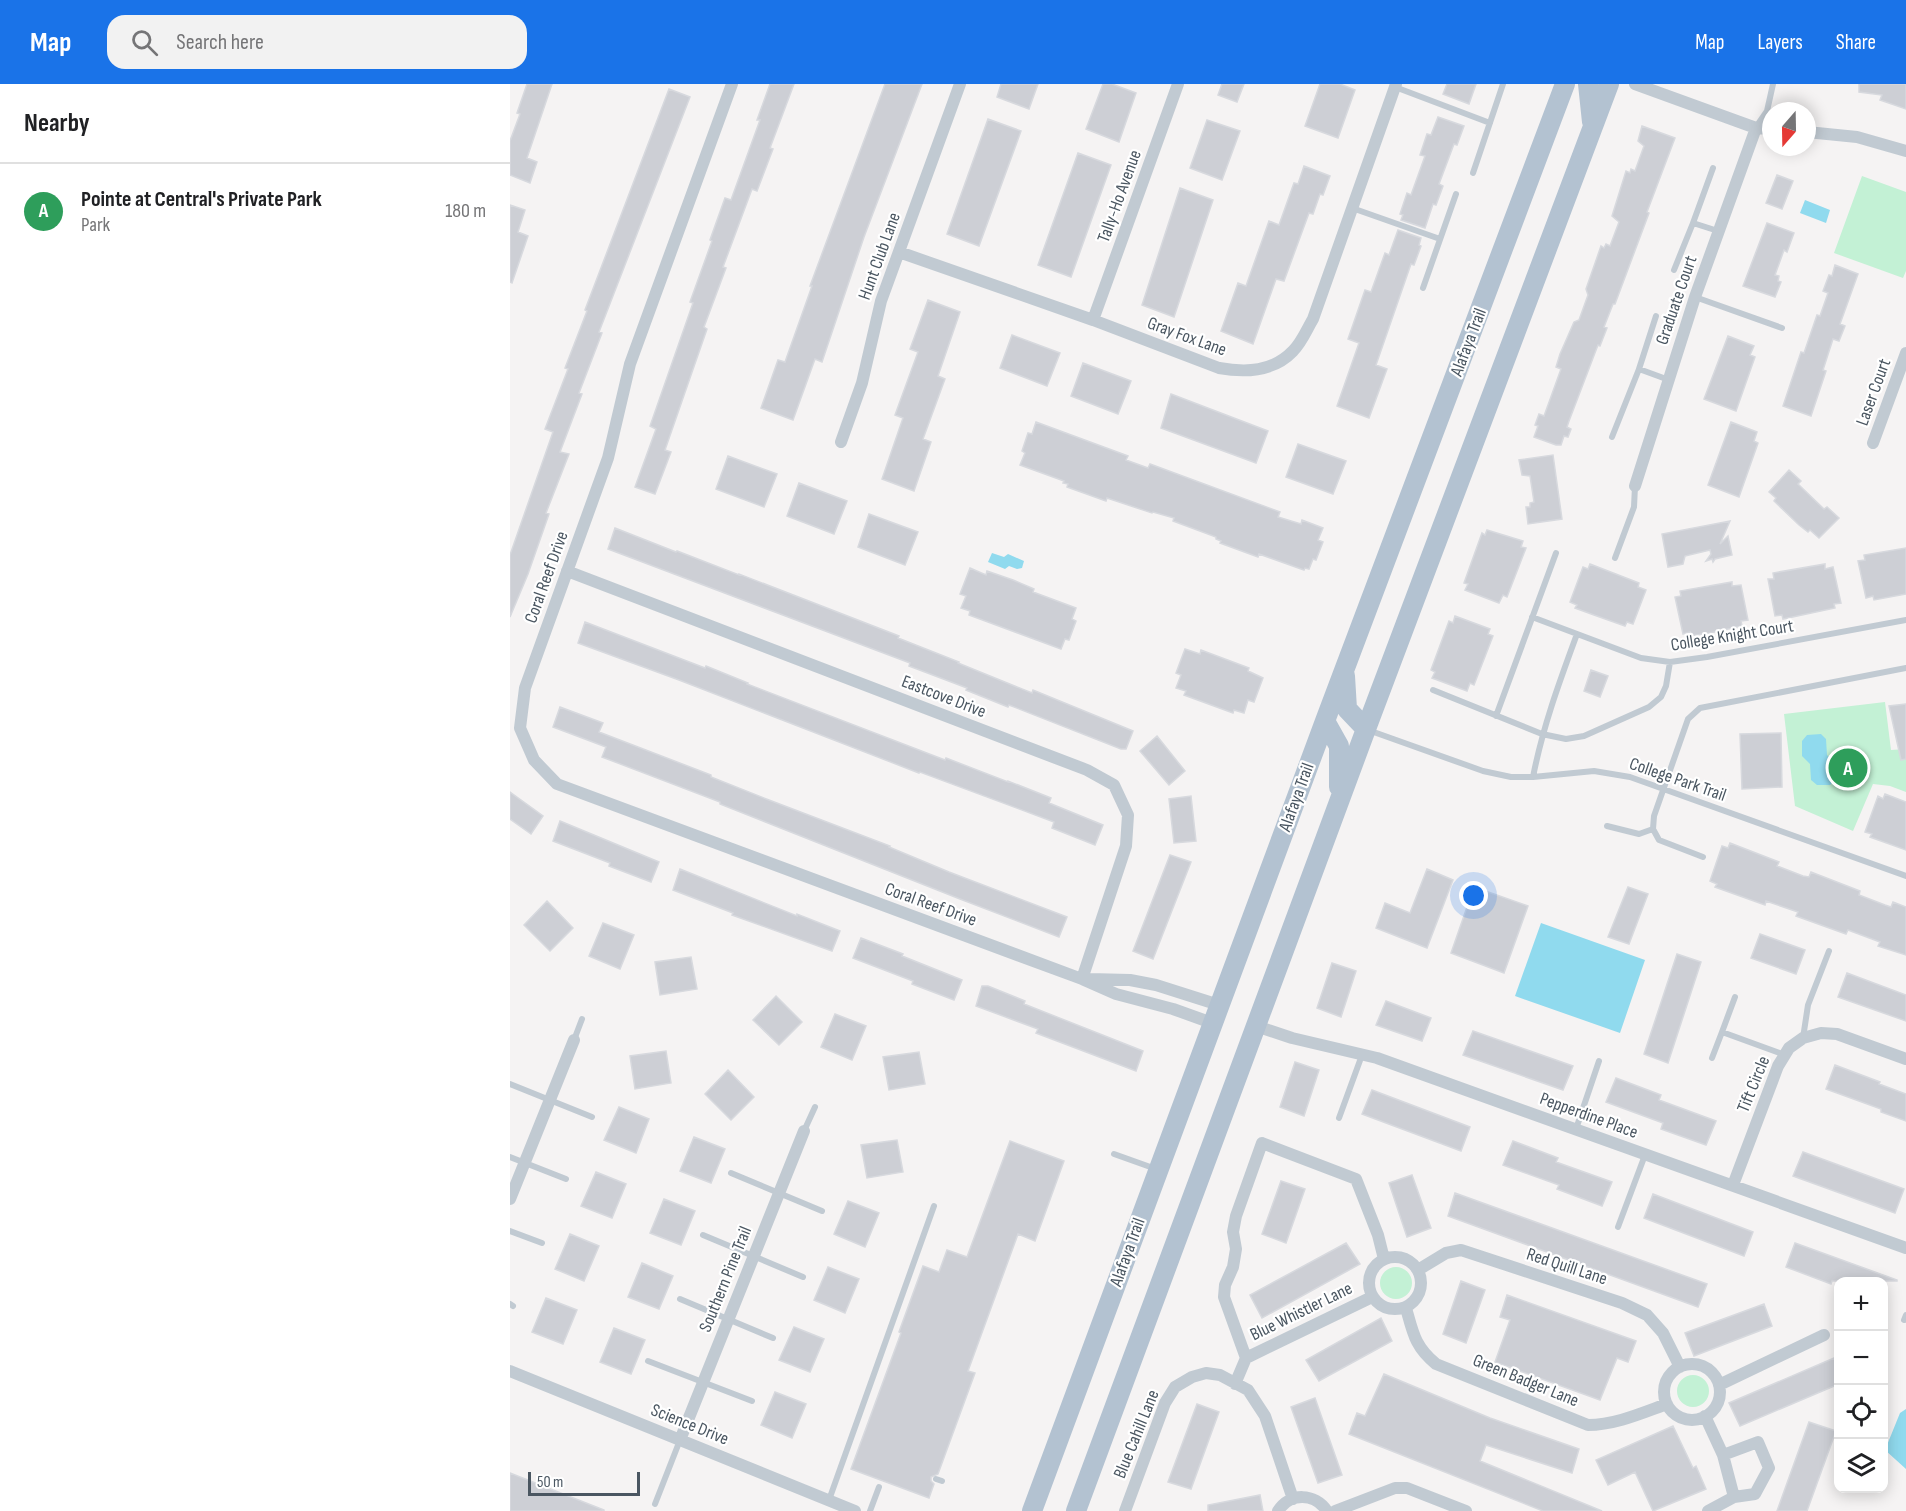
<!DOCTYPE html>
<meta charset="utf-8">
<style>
body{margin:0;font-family:"Sofia Sans Condensed",sans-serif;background:#f2f2f2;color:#202124}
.controls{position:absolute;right:18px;bottom:18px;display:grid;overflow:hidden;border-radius:12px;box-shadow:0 3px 15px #0003}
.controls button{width:54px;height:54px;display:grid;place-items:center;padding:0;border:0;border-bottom:2px solid #e0e0e0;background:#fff;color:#202124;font:30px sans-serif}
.compass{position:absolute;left:1252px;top:18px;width:54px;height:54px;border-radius:50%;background:#fff;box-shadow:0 3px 15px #0003;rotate:200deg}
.scale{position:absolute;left:18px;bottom:15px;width:112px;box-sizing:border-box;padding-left:6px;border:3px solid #4a5661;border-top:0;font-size:16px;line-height:21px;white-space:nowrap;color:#4a5661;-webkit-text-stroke:4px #fff;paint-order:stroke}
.you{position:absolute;left:964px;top:812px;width:21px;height:21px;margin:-15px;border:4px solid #fff;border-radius:50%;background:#1a73e8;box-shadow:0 0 0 9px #1a73e833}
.badge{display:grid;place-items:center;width:39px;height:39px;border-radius:50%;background:#1a73e8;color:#fff;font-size:20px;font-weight:700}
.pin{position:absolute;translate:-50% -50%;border:3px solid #fff;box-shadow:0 2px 6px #0006}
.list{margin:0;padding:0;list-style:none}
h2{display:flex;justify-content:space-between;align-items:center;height:78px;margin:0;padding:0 24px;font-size:26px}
h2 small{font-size:20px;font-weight:400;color:#757577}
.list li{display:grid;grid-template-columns:39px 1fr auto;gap:18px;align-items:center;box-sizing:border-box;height:96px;padding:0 24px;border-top:2px solid #e0e0e0}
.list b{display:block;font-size:22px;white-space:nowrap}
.list p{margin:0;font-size:20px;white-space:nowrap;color:#757577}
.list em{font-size:20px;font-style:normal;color:#757577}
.icon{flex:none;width:33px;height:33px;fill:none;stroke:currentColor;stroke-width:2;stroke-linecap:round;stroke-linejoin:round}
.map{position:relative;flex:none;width:1396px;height:1427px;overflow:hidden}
header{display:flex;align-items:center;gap:36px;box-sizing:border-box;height:84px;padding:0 30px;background:#1a73e8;color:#fff}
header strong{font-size:28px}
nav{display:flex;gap:33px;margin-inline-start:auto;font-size:21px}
.search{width:420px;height:54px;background:#f2f2f2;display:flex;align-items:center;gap:15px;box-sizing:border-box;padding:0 21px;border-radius:18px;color:#757577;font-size:22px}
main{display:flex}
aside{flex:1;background:#fff}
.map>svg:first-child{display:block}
.green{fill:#c3f1d5}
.water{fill:#90daee}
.building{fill:#cdcfd5;stroke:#d7d9de;stroke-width:1.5}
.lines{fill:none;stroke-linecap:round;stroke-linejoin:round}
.lane{stroke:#c1cad2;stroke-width:6}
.street{stroke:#c1cad2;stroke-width:12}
.primary{stroke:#b3c2d1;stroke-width:20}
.labels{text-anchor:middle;stroke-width:4.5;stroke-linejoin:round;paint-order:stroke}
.street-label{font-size:18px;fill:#4a5661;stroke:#fff}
</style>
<header>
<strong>Map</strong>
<div class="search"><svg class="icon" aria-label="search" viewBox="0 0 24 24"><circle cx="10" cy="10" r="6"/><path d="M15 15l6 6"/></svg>Search here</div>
<nav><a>Map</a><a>Layers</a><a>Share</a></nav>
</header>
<main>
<aside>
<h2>Nearby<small></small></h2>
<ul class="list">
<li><span class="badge" style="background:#2e9e5b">A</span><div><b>Pointe at Central's Private Park</b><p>Park</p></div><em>180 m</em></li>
</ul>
</aside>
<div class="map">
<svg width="1396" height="1427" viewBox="0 0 1396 1427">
<rect width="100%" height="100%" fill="#f5f3f3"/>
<path class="green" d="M1352 92 1396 108V187L1393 194 1324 169Z
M1375 618 1381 666 1396 665V708L1380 702 1363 700 1343 747 1285 722 1274 630Z
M870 1199a16 16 0 1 1 32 0a16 16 0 1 1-32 0Z
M1167 1307a16 16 0 1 1 32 0a16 16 0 1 1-32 0Z"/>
<path class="water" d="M1295 116 1320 126 1316 139 1290 129Z
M482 469 494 473 498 470 514 477 512 484 507 485 499 482 495 485 478 478Z
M1311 650 1316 655 1317 671 1325 679V696L1320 701H1307L1301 696 1300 680 1292 672V657L1297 651Z
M1031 839 1135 876 1110 949 1005 912Z
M1396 1325V1385L1375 1366 1390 1329Z"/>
<path class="building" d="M17 0H42L17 74 27 78 20 99 0 91V57L10 30 7 29Z
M260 0H284L260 64 263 65 247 107 242 105 213 183 216 184 194 243 197 245 155 366 161 368 145 410 125 403 146 345 140 342 183 219 180 218 202 157 200 156 215 114 221 116 250 36H247Z
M375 0H412L354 153 312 278 305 275 283 336 251 324 268 276 275 278 302 202H300Z
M491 0H528L519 25 487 13Z
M593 0H602L626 9 609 58 576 45Z
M712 0H734L727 18 708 11Z
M810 0H830L845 6 828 54 795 42Z
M937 0H966L959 20 933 10Z
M1349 0H1396V25L1370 16 1372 11 1349 8Z
M159 5 180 13 89 248 92 249 69 309 72 310 50 368 59 370 36 429 39 430 18 490 0 533V471L43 348 35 345 58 285 55 284 77 227 75 226Z
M928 33 954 42 947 61 944 60 929 100 933 102 926 121 923 120 915 144 891 136 893 131 890 130 897 109 901 111 915 72 910 71 917 50 921 51Z
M478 35 511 47 469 162 437 150Z
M697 36 730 47 712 96 680 84Z
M1132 42 1165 54 1137 128 1139 129 1105 220H1103L1094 243 1097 244 1090 262 1088 261 1059 337 1057 343 1061 345 1058 353 1054 352 1051 361H1046L1024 353 1028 342 1025 341 1029 330 1034 332 1051 285 1046 283 1050 270 1064 238 1069 236 1078 211 1076 205 1091 162 1094 164 1096 160 1100 162 1109 138 1102 132 1116 87 1120 89 1121 85 1125 87 1134 62 1128 57Z
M568 69 601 81 561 193 528 181Z
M794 82 820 92 813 111 810 110 803 130 799 129 774 197 766 195 743 260 711 247 728 199 736 202 759 137 769 141 784 99 788 100Z
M1267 91 1283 97 1272 125 1256 119Z
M670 104 703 116 664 233 632 221Z
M0 121 15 126 8 148 18 152 2 199 0 198Z
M1257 139 1284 149 1277 168 1274 166 1265 191 1269 192 1268 197 1271 198 1265 213 1233 202Z
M888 146 911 154 909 161 911 162 904 181 901 180 866 281 877 285 859 334 827 322 849 259 838 255 855 206 861 208 875 169 879 171Z
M1325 181 1348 190 1330 240 1335 242 1329 257 1323 255 1313 286 1316 287 1301 332 1273 322 1291 268 1294 269 1307 231 1310 232 1318 209 1313 207 1319 191 1322 192Z
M418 216 450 228 428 292 435 295 413 355 421 358 404 407 372 395 393 334 385 331 408 268 400 265Z
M502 251 550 269 537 302 490 284Z
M1218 252 1244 262 1240 271 1245 273 1226 327 1194 315Z
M573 279 621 297 608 330 561 312Z
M661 310 758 347 746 379 651 344Z
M526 338 618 372 616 376 638 384 640 380 770 428 768 433 791 440 792 436 813 444 808 456 813 458 806 476 803 475 799 485 795 484 794 486 749 470 748 473 710 459 711 457 706 455V453L663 437 664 434 643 428 642 429 597 414 596 417 557 403 558 400 553 399 554 397 510 381 515 369 512 367 518 349 522 350Z
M1221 338 1247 348 1244 357 1248 359 1229 413 1198 401Z
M788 360 836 377 823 410 776 393Z
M1043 371 1052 435 1018 440 1016 423H1020V419L1024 418 1020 392 1012 391 1009 376Z
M218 372 267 390 254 423 206 405Z
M1279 386 1291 397 1288 400 1314 425 1317 423 1329 434 1309 454 1300 446 1298 448 1289 441 1264 417 1266 414 1259 408Z
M289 399 337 417 324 450 277 432Z
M359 430 408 448 395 481 348 463Z
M1220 437 1210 460 1218 452 1222 471 1205 475 1203 478 1202 475 1196 477 1201 470 1200 466 1175 472 1173 480 1158 483 1152 450Z
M105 444 166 468 167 467 229 491V490L389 552 388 554 449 578 448 579 522 609 523 606 623 647 616 665H611L499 621 498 623 456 606 457 604 399 582 400 579 98 465Z
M977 446 1013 457 1011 463 1016 464 997 513 993 511 989 519 955 506 958 500 954 499 972 449 975 451Z
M1396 464V510L1364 516 1363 512 1356 514 1348 477 1355 476 1354 471Z
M1080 480 1129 499 1128 503 1136 506 1123 540 1117 538 1115 542 1084 531 1065 524 1067 521 1060 518 1073 483 1078 485Z
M1315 480V485L1323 483 1331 519 1324 520 1325 524 1292 531 1273 535 1272 531 1265 532 1258 495H1264L1263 489Z
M460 484 476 491 477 487 503 496 524 505 523 508 566 524 562 535 566 537 559 556 555 555 551 565 459 531 460 527 451 524 456 512 450 510Z
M1222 498V502L1231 501 1238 536 1231 537 1232 542 1200 549 1180 552V548L1173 550 1165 513 1171 512 1170 507Z
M945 532 980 545 978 550 983 552 964 601 960 599 957 607 922 594 925 588 921 586 939 537 943 539Z
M75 538 195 584 196 582 238 599 237 600 435 676 436 674 498 698V697L541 714 539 719 593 741 585 761 542 744 544 738 410 688 409 689 169 596 68 559Z
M675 565 690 570 691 566 739 584 738 587 753 594 744 618 738 616 734 629 724 626 723 629 674 611 676 607 666 604 671 591 666 589Z
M1081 586 1098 592 1090 613 1074 607Z
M1396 620V675L1391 676 1379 622Z
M50 623 93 639 89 648 201 691V693L259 716 380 762 379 763 439 788 557 833 549 853 450 815 210 720V718L92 673 96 663 43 643Z
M1271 649 1272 703 1232 705 1230 650Z
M647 652 675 687 659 701 630 667Z
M0 708 33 732 21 750 0 735Z
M1375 710 1396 718V766L1360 753 1362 750 1355 748 1368 712 1373 715Z
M681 712 686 757 664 759 659 715Z
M50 737 149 778 141 798 99 782 100 779 43 757Z
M1220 759 1269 778 1267 782 1293 792 1299 793 1301 788 1350 807 1349 811 1375 821 1381 823 1383 818 1396 823V871L1368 862 1370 858 1338 846 1336 850 1286 832 1288 828 1256 817 1255 821 1205 803 1207 800 1200 797 1212 762 1218 764Z
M660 771 681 778 643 875 623 867Z
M170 785 287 832V830L330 847 322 867 222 831 223 829 163 806Z
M917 785 943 796 917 864 866 844 875 819 900 829Z
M964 803 1018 822 994 889 941 869Z
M1118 803 1138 810 1119 860 1098 853Z
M37 817 63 844 40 867 14 841Z
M93 839 124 851 110 885 79 872Z
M1250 850 1295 866 1286 890 1241 874Z
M351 854 393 870 392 872 452 896 444 916 402 900 403 897 343 874Z
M1167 870 1191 878 1158 979 1134 970Z
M181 873 187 905 150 911 145 878Z
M822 879 846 887 831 933 807 924Z
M1337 889 1396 911V937L1328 913Z
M472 902H478L515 917 514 920 633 967 626 987 526 949 528 945 466 922Z
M266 912 292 938 269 961 243 936Z
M876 917 921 934 912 957 866 941Z
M325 930 356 942 342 976 311 963Z
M963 947 1063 982 1053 1006 953 971Z
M156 967 161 999 125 1005 120 972Z
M409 968 415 1000 379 1006 373 973Z
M785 978 809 986 794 1032 770 1023Z
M1325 981 1370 998 1369 1000 1396 1010V1037L1371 1028V1025L1316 1005Z
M218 986 244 1013 221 1036 195 1010Z
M1106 994 1151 1011 1149 1016 1206 1037 1196 1061 1151 1045 1153 1039 1096 1018Z
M862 1006 960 1043 951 1067 852 1030Z
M109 1023 139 1035 126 1069 94 1056Z
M184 1053 215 1065 201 1099 170 1087Z
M387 1056 393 1088 357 1094 351 1061Z
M500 1057 554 1077 525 1157 508 1150 458 1287 465 1289 428 1390 421 1393V1397L424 1400 419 1414 341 1385 391 1249 389 1248 413 1182 429 1188 437 1166 457 1173Z
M1003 1057 1048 1074 1046 1078 1102 1098 1092 1122 1047 1105 1049 1101 993 1081Z
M1293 1068 1394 1105 1385 1129 1283 1092Z
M86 1088 116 1100 102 1134 71 1122Z
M902 1091 921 1144 897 1153 879 1099Z
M771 1097 795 1105 776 1159 752 1150Z
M945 1109 1197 1200 1188 1223 938 1132Z
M1143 1110 1243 1148 1234 1172 1134 1134Z
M154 1115 185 1127 171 1161 140 1149Z
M338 1117 369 1129 355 1163 324 1150Z
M60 1150 89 1162 74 1197 45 1185Z
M836 1159 850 1180 752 1234 740 1211Z
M1285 1159 1387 1196V1197H1322L1321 1200 1276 1183Z
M132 1179 163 1192 149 1225 118 1213Z
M318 1183 349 1195 335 1229 304 1216Z
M951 1197 975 1206 956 1259 933 1250Z
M997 1211 1126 1257 1118 1278 1107 1274 1090 1316 985 1278 1000 1236 990 1233Z
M36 1214 67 1226 53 1260 22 1248Z
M1254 1220 1262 1242 1184 1272 1175 1249Z
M871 1234 882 1257 809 1297 796 1276Z
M284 1243 314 1255 300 1288 269 1276Z
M104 1244 135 1256 121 1290 90 1278Z
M1324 1274 1329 1286V1300L1230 1342 1219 1319Z
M874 1290 980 1334 1069 1365 1062 1389 976 1361 970 1377 1092 1427H1033L839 1350 847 1329 855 1332Z
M265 1308 296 1320 282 1354 251 1341Z
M805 1314 832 1391 808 1399 781 1323Z
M687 1320 709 1328 681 1405 658 1398Z
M1299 1338 1326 1347 1297 1427H1267Z
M1163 1342 1183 1384 1186 1382 1196 1405 1143 1427 1125 1388 1098 1401 1086 1376Z
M0 1389 94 1426V1427H0Z
M750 1411 753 1427H698V1421Z"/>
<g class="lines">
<path class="lane" d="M885 3 980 39
M1246 43 1257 27 1263 0
M1203 84 1183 139 1208 147
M963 89 993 0
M842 124 930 155
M1164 186 1183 139
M913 204 946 110
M1185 213 1272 244
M1129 285 1146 232
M1102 353 1129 285 1159 296
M1105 474 1124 423 1125 402
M1022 533 1131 574 1160 578 1197 573 1396 536
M923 606 1032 650 1056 655 1074 652 1139 623 1151 613 1156 602 1160 578
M986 632 1046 469
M858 646 973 687 1001 693H1023L1084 687 1120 693 1396 792
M1023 693C1033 642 1049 599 1067 550
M1097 742 1129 750 1143 745
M1193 773 1149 756 1143 745 1144 732 1178 635 1190 624 1396 584
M1212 948 1225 913
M1293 954 1298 921 1319 867
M64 956 72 935
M1202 974 1212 948 1275 971
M0 1000 82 1033
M829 1034 852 971
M1066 1045 1089 977
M294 1047 305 1023
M604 1070 646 1085
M0 1073 56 1095
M221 1089 312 1127
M1108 1143 1135 1071
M0 1147 32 1159
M193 1151 293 1193
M170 1215 263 1254
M0 1220 3 1222
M1394 1236 1396 1231
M138 1277 242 1317
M426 1395 432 1397
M319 1416 424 1122
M145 1420 170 1356
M360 1427 369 1403"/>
<path class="street" d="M222 0 120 280 98 374 15 604 10 644 24 676 47 700 572 895 606 910 663 925 702 939
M1125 0 1246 44 1261 45
M1297 48 1347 53 1396 67
M389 168 583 236 709 284C736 289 763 288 783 267 792 258 797 245 803 235L886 0
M583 236 668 0
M331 358 352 299 371 217 450 0
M1363 359 1396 269
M1125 402 1185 213 1246 44
M57 487 577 686 604 701 618 731 616 762 572 895
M579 895 620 896 646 901 709 921
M746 942 782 954 867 974 1396 1164
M1223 1101 1268 982 1279 964 1293 954 1311 949 1327 950 1396 975
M0 1115 64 956
M859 1199a26 26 0 1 1 52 0a26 26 0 1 1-52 0Z
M908 1186 936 1169 951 1166 1112 1219 1137 1231 1153 1249 1170 1283
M896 1224C903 1249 905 1263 926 1280L1078 1341C1105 1341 1132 1329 1157 1320
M736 1274 862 1213
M1154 1308a28 28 0 1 1 56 0a28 28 0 1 1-56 0Z
M0 1287 345 1427
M725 1300 736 1274 714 1213 715 1201 723 1183 726 1165 723 1148 726 1132 752 1059 846 1095 868 1151 874 1175
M1209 1301 1314 1251
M1195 1332 1213 1371 1224 1413 1198 1427
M170 1356 294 1047
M1213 1371 1248 1358 1259 1384 1245 1410 1224 1413
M615 1427 655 1319 665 1303 682 1293 696 1289 710 1291 738 1306 755 1332 783 1415
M768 1427C780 1408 805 1409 817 1427
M825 1427 885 1404H897L956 1427"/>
<path class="primary" d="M1078 0 1082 38
M835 592 837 625 856 645
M815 637 829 662V703
M522 1427 815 637 1055 0
M566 1427 856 645 1099 0"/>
</g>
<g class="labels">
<g class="street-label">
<text transform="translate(609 112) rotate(-70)" y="6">Tally-Ho Avenue</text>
<text transform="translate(369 172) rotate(-70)" y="6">Hunt Club Lane</text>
<text transform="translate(1166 216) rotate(-71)" y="6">Graduate Court</text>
<text transform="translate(677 252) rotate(20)" y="6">Gray Fox Lane</text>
<text transform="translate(958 258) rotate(-69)" y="6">Alafaya Trail</text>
<text transform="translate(1363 308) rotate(-70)" y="6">Laser Court</text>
<text transform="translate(36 493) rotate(-70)" y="6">Coral Reef Drive</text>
<text transform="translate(1222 551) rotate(-9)" y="6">College Knight Court</text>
<text transform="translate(434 612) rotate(21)" y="6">Eastcove Drive</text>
<text transform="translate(1168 695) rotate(19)" y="6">College Park Trail</text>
<text transform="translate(786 713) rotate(-70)" y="6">Alafaya Trail</text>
<text transform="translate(421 820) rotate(20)" y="6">Coral Reef Drive</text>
<text transform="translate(1243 1000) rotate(-68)" y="6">Tift Circle</text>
<text transform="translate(1079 1031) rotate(20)" y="6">Pepperdine Place</text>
<text transform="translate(617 1168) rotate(-70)" y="6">Alafaya Trail</text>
<text transform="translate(1057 1182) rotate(18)" y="6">Red Quill Lane</text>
<text transform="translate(215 1195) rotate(-68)" y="6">Southern Pine Trail</text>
<text transform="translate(791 1227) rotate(-26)" y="6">Blue Whistler Lane</text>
<text transform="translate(1016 1296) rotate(22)" y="6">Green Badger Lane</text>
<text transform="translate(180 1340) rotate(22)" y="6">Science Drive</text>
<text transform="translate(626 1350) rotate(-68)" y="6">Blue Cahill Lane</text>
</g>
</g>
</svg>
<div class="controls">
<button>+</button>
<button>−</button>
<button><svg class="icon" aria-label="locate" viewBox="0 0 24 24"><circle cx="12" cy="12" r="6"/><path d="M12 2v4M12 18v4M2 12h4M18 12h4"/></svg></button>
<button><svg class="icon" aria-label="layers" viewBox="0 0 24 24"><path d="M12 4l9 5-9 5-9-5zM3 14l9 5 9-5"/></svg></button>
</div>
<svg class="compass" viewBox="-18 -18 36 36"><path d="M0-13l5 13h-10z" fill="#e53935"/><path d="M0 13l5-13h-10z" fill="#757577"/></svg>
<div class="scale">50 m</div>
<div class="you"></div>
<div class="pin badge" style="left:1338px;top:684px;background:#2e9e5b">A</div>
</div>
</main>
